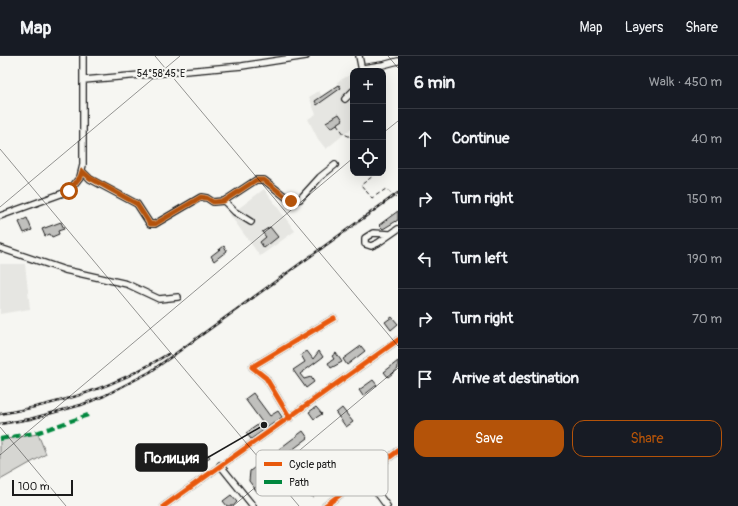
<!DOCTYPE html>
<meta charset="utf-8">
<style>
body{margin:0;font-family:Pangolin,sans-serif;background:#20242c;color:#f1f3f6}
.controls{position:absolute;right:12px;top:12px;display:grid;overflow:hidden;border-radius:8px;box-shadow:0 4px 16px #0002}
.controls button{width:36px;height:36px;display:grid;place-items:center;padding:0;border:0;border-bottom:1px solid #363941;background:#171b24;color:#f1f3f6;font:20px sans-serif}
.scale{position:absolute;left:12px;bottom:10px;width:61px;box-sizing:border-box;padding-left:4px;border:2px solid #1c1c1c;border-top:0;font-size:11px;line-height:14px;white-space:nowrap;color:#1c1c1c;-webkit-text-stroke:3px #f6f6f2;paint-order:stroke}
.stop{position:absolute;width:12px;height:12px;margin:-9px;border:3px solid #b45309;border-radius:50%;background:#fff}
.stop.end{background:#b45309;border-color:#fff;box-shadow:0 1px 4px #0008}
.list{margin:0;padding:0;list-style:none}
h2{display:flex;justify-content:space-between;align-items:center;height:52px;margin:0;padding:0 16px;font-size:17px}
h2 small{font-size:13px;font-weight:400;color:#9ea1a6}
.list li{display:grid;grid-template-columns:26px 1fr auto;gap:12px;align-items:center;box-sizing:border-box;height:60px;padding:0 16px;border-top:1px solid #363941}
.list b{display:block;font-size:15px;white-space:nowrap}
.list em{font-size:13px;font-style:normal;color:#9ea1a6}
.actions{display:flex;gap:8px;padding:12px 16px}
.actions a{flex:1;padding:9px 0;border:1px solid #b45309;border-radius:12px;text-align:center;font-size:14px;color:#b45309}
.actions .main{background:#b45309;color:#fff}
.icon{flex:none;width:22px;height:22px;fill:none;stroke:currentColor;stroke-width:2;stroke-linecap:round;stroke-linejoin:round}
.map{position:relative;flex:none;width:398px;height:450px;overflow:hidden}
header{display:flex;align-items:center;gap:24px;box-sizing:border-box;height:56px;padding:0 20px;background:#171b24;border-bottom:1px solid #363941}
header strong{font-size:19px}
nav{display:flex;gap:22px;margin-inline-start:auto;font-size:14px}
main{display:flex}
aside{flex:1;background:#171b24}
.map>svg:first-child{display:block}
.built{fill:#e6e6e2}
.green{fill:#d6d6d2;stroke:#797977}
.building{fill:#c0c0bd;stroke:#1c1c1c}
.lines{fill:none;stroke-linecap:round;stroke-linejoin:round}
.minor-casing{stroke:#1c1c1c;stroke-width:8}
.path{stroke:#1c1c1c;stroke-width:1;stroke-dasharray:4 3;stroke-linecap:butt}
.minor{stroke:#f6f6f2;stroke-width:5.5}
.rail-casing{stroke:#1c1c1c;stroke-width:2.5}
.rail{stroke:#f6f6f2;stroke-width:1;stroke-dasharray:3;stroke-linecap:butt}
.quiet{stroke:#00873e;stroke-width:4;stroke-dasharray:8 4;stroke-linecap:butt}
.cycleway-casing{stroke:#f6f6f2;stroke-width:8}
.cycleway{stroke:#e8590c;stroke-width:5}
.route{stroke:#b45309;stroke-width:5}
.ticks{fill:none;stroke:#1c1c1c;stroke-width:1;stroke-opacity:0.45}
.key{fill:#f6f6f2;stroke:#b5b5b2;stroke-width:1}
.key-label{font-size:11px;fill:#1c1c1c}
.ticks-label{font-size:10px;text-anchor:middle;fill:#1c1c1c;stroke:#f6f6f2;stroke-width:4;stroke-linejoin:round;paint-order:stroke}
.leader{fill:none;stroke:#1c1c1c;stroke-width:1.5}
.callout-dot{fill:#1c1c1c;stroke:#f6f6f2;stroke-width:1.5}
.callout{fill:#1c1c1c;stroke:#1c1c1c;stroke-width:1.5}
.callout-label{font-size:15px;text-anchor:middle;font-weight:bold;fill:#fff}
</style>
<header>
<strong>Map</strong>
<nav><a>Map</a><a>Layers</a><a>Share</a></nav>
</header>
<main>
<div class="map">
<svg width="398" height="450" viewBox="0 0 398 450">
<rect width="100%" height="100%" fill="#f6f6f2"/>
<filter id="ink" filterUnits="userSpaceOnUse"><feTurbulence type="fractalNoise" baseFrequency=".025" numOctaves="2"/><feDisplacementMap in="SourceGraphic" scale="8" xChannelSelector="R" yChannelSelector="G"/><feConvolveMatrix kernelMatrix="1 2 1 2 8 2 1 2 1" color-interpolation-filters="sRGB"/></filter>
<g filter="url(#ink)">
<path class="built" d="M353 17V71L326 93 318 83 308 63 316 58 309 41 319 35 322 41 339 29 337 26Z
M264 133 295 175 260 200 230 159Z
M0 208H25L30 253 0 258Z"/>
<path class="green" d="M38 378 46 398 0 424V384Z"/>
<path class="building" d="M339 29 341 32 317 49 315 45Z
M339 58 343 64 331 72 326 66Z
M398 155V164L383 173 379 169Z
M27 162 32 174 24 177 19 166Z
M61 166 64 173 58 175 59 178 52 181 50 178 45 180 42 173Z
M270 171 278 181 264 192 260 186 266 181 262 176Z
M224 190 227 195 214 205 211 200Z
M392 261 398 268 391 274 385 266Z
M361 290 365 295 347 309 343 303Z
M307 295 313 303 319 295 323 301 300 318 304 323 311 321 314 326 306 332 293 314 305 306 301 299Z
M336 297 342 306 331 312 328 307 334 303 332 300Z
M398 305V313L388 321 384 316Z
M373 324 377 329 363 340 359 334Z
M253 337 270 360 278 355 282 361 251 383 246 377 262 366 245 343Z
M316 351 322 358 314 363 309 356Z
M342 352 353 366 346 371 336 357Z
M303 375 308 382 256 421 265 432 258 437 249 425 250 415Z
M202 392 210 401 204 406 197 397Z
M303 415 318 437 312 441 297 419Z
M231 439 237 446 233 450H227L223 445Z"/>
<g class="lines">
<g class="minor-casing">
<path id="minor" d="M359 0 362 15
M363 12 383 9 398 5
M84 24 242 10 306 0
M345 43 353 35
M82 115 90 123 137 148 150 168H155L201 141 207 142 213 146 224 145 256 124H264L291 145 300 143 320 121 335 109
M224 145 235 156 251 166
M0 160 69 135 80 121 83 109V0
M390 178 373 177 365 182V188L371 190 378 187 398 173
M0 192 65 214 127 228 159 243 178 241
M290 362 266 322 252 311 334 262
M220 409 253 450
M365 420 387 450
M164 450 398 284
M325 450 398 395"/>
</g>
<path class="path" d="M337 68 344 78 353 82
M383 110V112
M377 117 361 129 372 142 386 133 396 142 398 140"/>
<use href="#minor" class="minor"/>
<g class="rail-casing">
<path id="rail" d="M0 358C62 347 114 332 168 298
M0 368 30 363 81 349 104 340 150 316 398 137"/>
</g>
<use href="#rail" class="rail"/>
<path class="quiet" d="M0 383 39 376 88 359"/>
<g class="cycleway-casing">
<path id="cycleway" d="M290 362 266 322 252 311 334 262
M164 450 398 284
M325 450 398 395"/>
</g>
<use href="#cycleway" class="cycleway"/>
</g>
</g>
<g class="lines" filter="url(#ink)">
<path class="route" d="M69 135 80 121 82 115 90 122 137 148 150 168H155L201 141 207 142 213 146 224 145 256 124H264L291 145"/>
</g>
<path class="ticks" d="M155 0 398 290M388 0 398 12M383 77 398 65M0 93 299 450M0 151 180 0M0 371 66 450M0 399 353 102M233 450 398 312"/>
<rect x="256" y="394" width="132" height="46" rx="6" class="key"/>
<rect x="264" y="406" width="18" height="4" fill="#e8590c"/>
<rect x="264" y="424" width="18" height="4" fill="#00873e"/>
<g class="key-label">
<text x="289" y="412">Cycle path</text>
<text x="289" y="430">Path</text>
</g>
<g class="ticks-label">
<text x="161" y="21">54°58'45"E</text>
</g>
<path class="leader" d="M264 369L207 402"/>
<circle class="callout-dot" cx="264" cy="369" r="4"/>
<rect class="callout" x="136" y="388" width="71" height="27" rx="4"/>
<g class="callout-label">
<text x="172" y="407">Полиция</text>
</g>
</svg>
<div class="controls">
<button>+</button>
<button>−</button>
<button><svg class="icon" aria-label="locate" viewBox="0 0 24 24"><circle cx="12" cy="12" r="6"/><path d="M12 2v4M12 18v4M2 12h4M18 12h4"/></svg></button>
</div>
<div class="scale">100 m</div>
<div class="stop" style="left:69px;top:135px"></div>
<div class="stop end" style="left:291px;top:145px"></div>
</div>
<aside>
<h2>6 min<small>Walk · 450 m</small></h2>
<ul class="list">
<li><svg class="icon" aria-label="ahead" viewBox="0 0 24 24"><path d="M12 20V5M6 11l6-6 6 6"/></svg><div><b>Continue</b></div><em>40 m</em></li>
<li><svg class="icon" aria-label="right" viewBox="0 0 24 24"><path d="M7 20v-9h11M14 6l5 5-5 5"/></svg><div><b>Turn right</b></div><em>150 m</em></li>
<li><svg class="icon" aria-label="left" viewBox="0 0 24 24"><path d="M17 20v-9H6M10 6l-5 5 5 5"/></svg><div><b>Turn left</b></div><em>190 m</em></li>
<li><svg class="icon" aria-label="right" viewBox="0 0 24 24"><path d="M7 20v-9h11M14 6l5 5-5 5"/></svg><div><b>Turn right</b></div><em>70 m</em></li>
<li><svg class="icon" aria-label="arrive" viewBox="0 0 24 24"><path d="M6 21V4h12l-3 4 3 4H6"/></svg><div><b>Arrive at destination</b></div></li>
</ul>
<div class="actions"><a class="main">Save</a><a>Share</a></div>
</aside>
</main>
